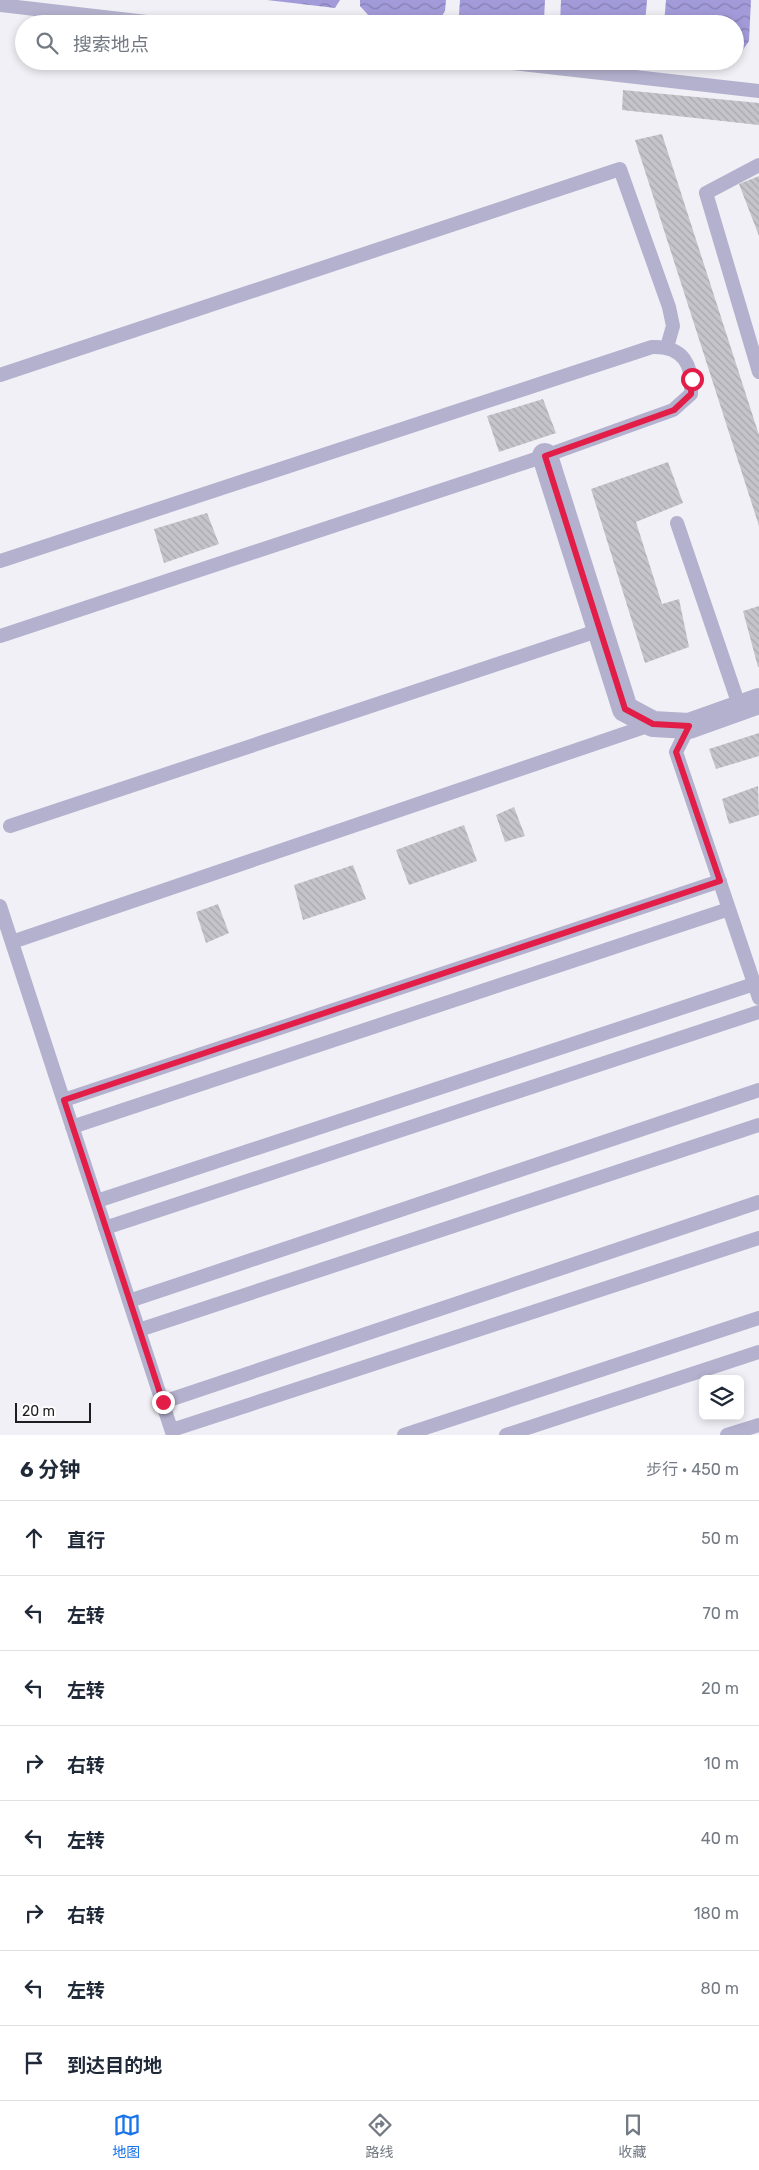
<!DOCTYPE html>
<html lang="zh">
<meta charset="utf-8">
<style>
body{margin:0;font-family:Rubik,"Noto Sans SC",sans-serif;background:#f2f2f3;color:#1f2937}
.controls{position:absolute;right:15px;bottom:15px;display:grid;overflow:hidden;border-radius:8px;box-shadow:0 2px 8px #0003}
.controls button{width:45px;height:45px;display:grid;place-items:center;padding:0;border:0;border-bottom:1px solid #e0e1e3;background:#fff;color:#1f2937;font:25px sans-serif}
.scale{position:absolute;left:15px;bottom:12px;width:76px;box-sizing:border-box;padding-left:5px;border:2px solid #1e1e20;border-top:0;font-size:14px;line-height:18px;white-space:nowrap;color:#1e1e20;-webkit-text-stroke:4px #fefefe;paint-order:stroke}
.stop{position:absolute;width:15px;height:15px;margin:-11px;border:4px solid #e11d48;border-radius:50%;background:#fff}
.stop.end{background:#e11d48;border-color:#fff;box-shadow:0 1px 5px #0008}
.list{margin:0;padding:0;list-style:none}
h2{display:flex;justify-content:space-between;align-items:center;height:65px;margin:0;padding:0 20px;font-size:21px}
h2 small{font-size:16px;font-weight:400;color:#747a83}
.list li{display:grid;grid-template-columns:32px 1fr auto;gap:15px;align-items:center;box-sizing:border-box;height:75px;padding:0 20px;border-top:1px solid #e0e1e3}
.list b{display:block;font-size:19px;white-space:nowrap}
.list em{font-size:16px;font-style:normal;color:#747a83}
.icon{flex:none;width:28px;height:28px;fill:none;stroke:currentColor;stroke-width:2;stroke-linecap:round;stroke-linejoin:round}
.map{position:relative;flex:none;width:759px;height:1435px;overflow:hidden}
.search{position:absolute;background:#fff;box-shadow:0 2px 8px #0003;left:15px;right:15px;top:15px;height:55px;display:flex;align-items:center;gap:12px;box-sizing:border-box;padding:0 18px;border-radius:28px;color:#747a83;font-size:19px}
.sheet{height:665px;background:#fff}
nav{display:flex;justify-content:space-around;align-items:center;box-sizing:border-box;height:70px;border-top:1px solid #e0e1e3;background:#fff;font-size:14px;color:#747a83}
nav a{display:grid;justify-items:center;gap:2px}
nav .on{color:#1a73e8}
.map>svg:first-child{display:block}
.water{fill:url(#water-waves)}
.building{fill:url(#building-back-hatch)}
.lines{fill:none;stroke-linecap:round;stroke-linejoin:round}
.lane{stroke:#b4b1ce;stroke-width:14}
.street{stroke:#b4b1ce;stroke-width:26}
.route{stroke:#e11d48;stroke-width:6}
</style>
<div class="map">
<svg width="759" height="1435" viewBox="0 0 759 1435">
<defs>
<pattern id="water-waves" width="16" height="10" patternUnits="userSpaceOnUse" patternTransform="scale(1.25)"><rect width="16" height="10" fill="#a29bd9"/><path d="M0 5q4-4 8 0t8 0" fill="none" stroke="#837eb0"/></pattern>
<pattern id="building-back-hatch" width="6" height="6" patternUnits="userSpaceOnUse" patternTransform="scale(1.25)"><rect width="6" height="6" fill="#c5c4ca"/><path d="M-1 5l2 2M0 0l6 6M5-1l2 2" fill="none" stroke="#a9a8ad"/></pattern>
</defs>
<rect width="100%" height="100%" fill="#f1f0f6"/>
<path class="water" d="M267 0H340L335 8Z
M360 0H446L445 11 437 24 370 17 360 6Z
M460 0H545L544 20 542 24H467L459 15Z
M561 0H647L645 24H560Z
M666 0H751L749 41 740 54H735V24H664Z"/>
<path class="building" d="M623 90 759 103V125L622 110Z
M662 134 759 435V526L635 140Z
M759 176V236L739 184Z
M543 399 556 433 499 452 487 416Z
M668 462 683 503 636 522 662 604 679 599 689 647 645 663 591 489Z
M207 513 219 544 164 563 154 529Z
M759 606V667H758L743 611Z
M759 733V756L716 769 709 749Z
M758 786 759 815 729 824 722 799Z
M514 807 525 836 505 842 496 815Z
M464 825 477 861 409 885 396 850Z
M353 865 366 899 303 920 294 885Z
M218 904 229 933 206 943 196 912Z"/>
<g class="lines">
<path class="lane" d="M0 5 164 24
M495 61 759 91
M759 165 706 193 759 372
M0 375 620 169 669 307 673 326 667 347
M677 523 740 708
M0 561 652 347C684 346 693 365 691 394L673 410 545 456 0 636
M689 726 676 752 759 998
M10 826 600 630
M0 906 173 1435
M12 942 653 724
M64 1100 720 881
M72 1127 729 909
M97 1201 754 984
M105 1228 759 1012
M129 1301 759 1090
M139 1330 759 1125
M163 1402 759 1202
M172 1430 759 1238
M404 1435 759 1318
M506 1435 759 1352
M727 1435 759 1425"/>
<path class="street" d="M545 456 625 709 653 724 689 726 759 701"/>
</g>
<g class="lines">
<path class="route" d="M163 1402 64 1100 720 881 676 752 689 726 653 724 625 709 545 456 674 410 691 394 692 379"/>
</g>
</svg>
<div class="controls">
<button><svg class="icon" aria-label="layers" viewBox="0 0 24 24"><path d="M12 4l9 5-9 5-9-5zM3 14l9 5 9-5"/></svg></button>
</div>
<div class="scale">20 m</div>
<div class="stop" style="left:692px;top:379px"></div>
<div class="stop end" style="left:163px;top:1402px"></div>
<div class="search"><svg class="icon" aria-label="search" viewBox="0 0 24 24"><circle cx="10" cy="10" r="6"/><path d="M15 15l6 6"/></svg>搜索地点</div>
</div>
<section class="sheet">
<h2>6 分钟<small>步行 · 450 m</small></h2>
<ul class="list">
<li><svg class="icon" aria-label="ahead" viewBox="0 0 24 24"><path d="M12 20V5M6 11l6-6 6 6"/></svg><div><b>直行</b></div><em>50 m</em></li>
<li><svg class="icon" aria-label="left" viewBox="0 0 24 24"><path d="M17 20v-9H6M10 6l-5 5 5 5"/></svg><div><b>左转</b></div><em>70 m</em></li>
<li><svg class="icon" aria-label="left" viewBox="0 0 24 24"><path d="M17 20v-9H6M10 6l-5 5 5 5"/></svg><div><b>左转</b></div><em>20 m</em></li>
<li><svg class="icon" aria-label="right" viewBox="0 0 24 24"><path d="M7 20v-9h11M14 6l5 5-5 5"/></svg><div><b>右转</b></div><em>10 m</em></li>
<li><svg class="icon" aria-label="left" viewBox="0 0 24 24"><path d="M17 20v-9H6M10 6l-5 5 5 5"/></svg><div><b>左转</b></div><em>40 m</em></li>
<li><svg class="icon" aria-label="right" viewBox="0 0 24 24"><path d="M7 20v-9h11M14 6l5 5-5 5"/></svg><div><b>右转</b></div><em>180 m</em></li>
<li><svg class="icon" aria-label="left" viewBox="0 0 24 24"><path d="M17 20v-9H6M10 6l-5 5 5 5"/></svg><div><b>左转</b></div><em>80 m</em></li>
<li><svg class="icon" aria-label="arrive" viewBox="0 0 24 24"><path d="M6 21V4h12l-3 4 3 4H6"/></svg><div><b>到达目的地</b></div></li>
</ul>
</section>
<nav>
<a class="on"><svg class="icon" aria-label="map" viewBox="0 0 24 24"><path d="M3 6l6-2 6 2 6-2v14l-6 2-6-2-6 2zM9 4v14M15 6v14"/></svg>地图</a>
<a><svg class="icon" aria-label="directions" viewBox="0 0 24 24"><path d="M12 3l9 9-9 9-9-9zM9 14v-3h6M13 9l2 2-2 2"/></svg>路线</a>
<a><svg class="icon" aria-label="saved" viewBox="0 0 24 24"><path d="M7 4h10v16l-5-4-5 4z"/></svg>收藏</a>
</nav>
